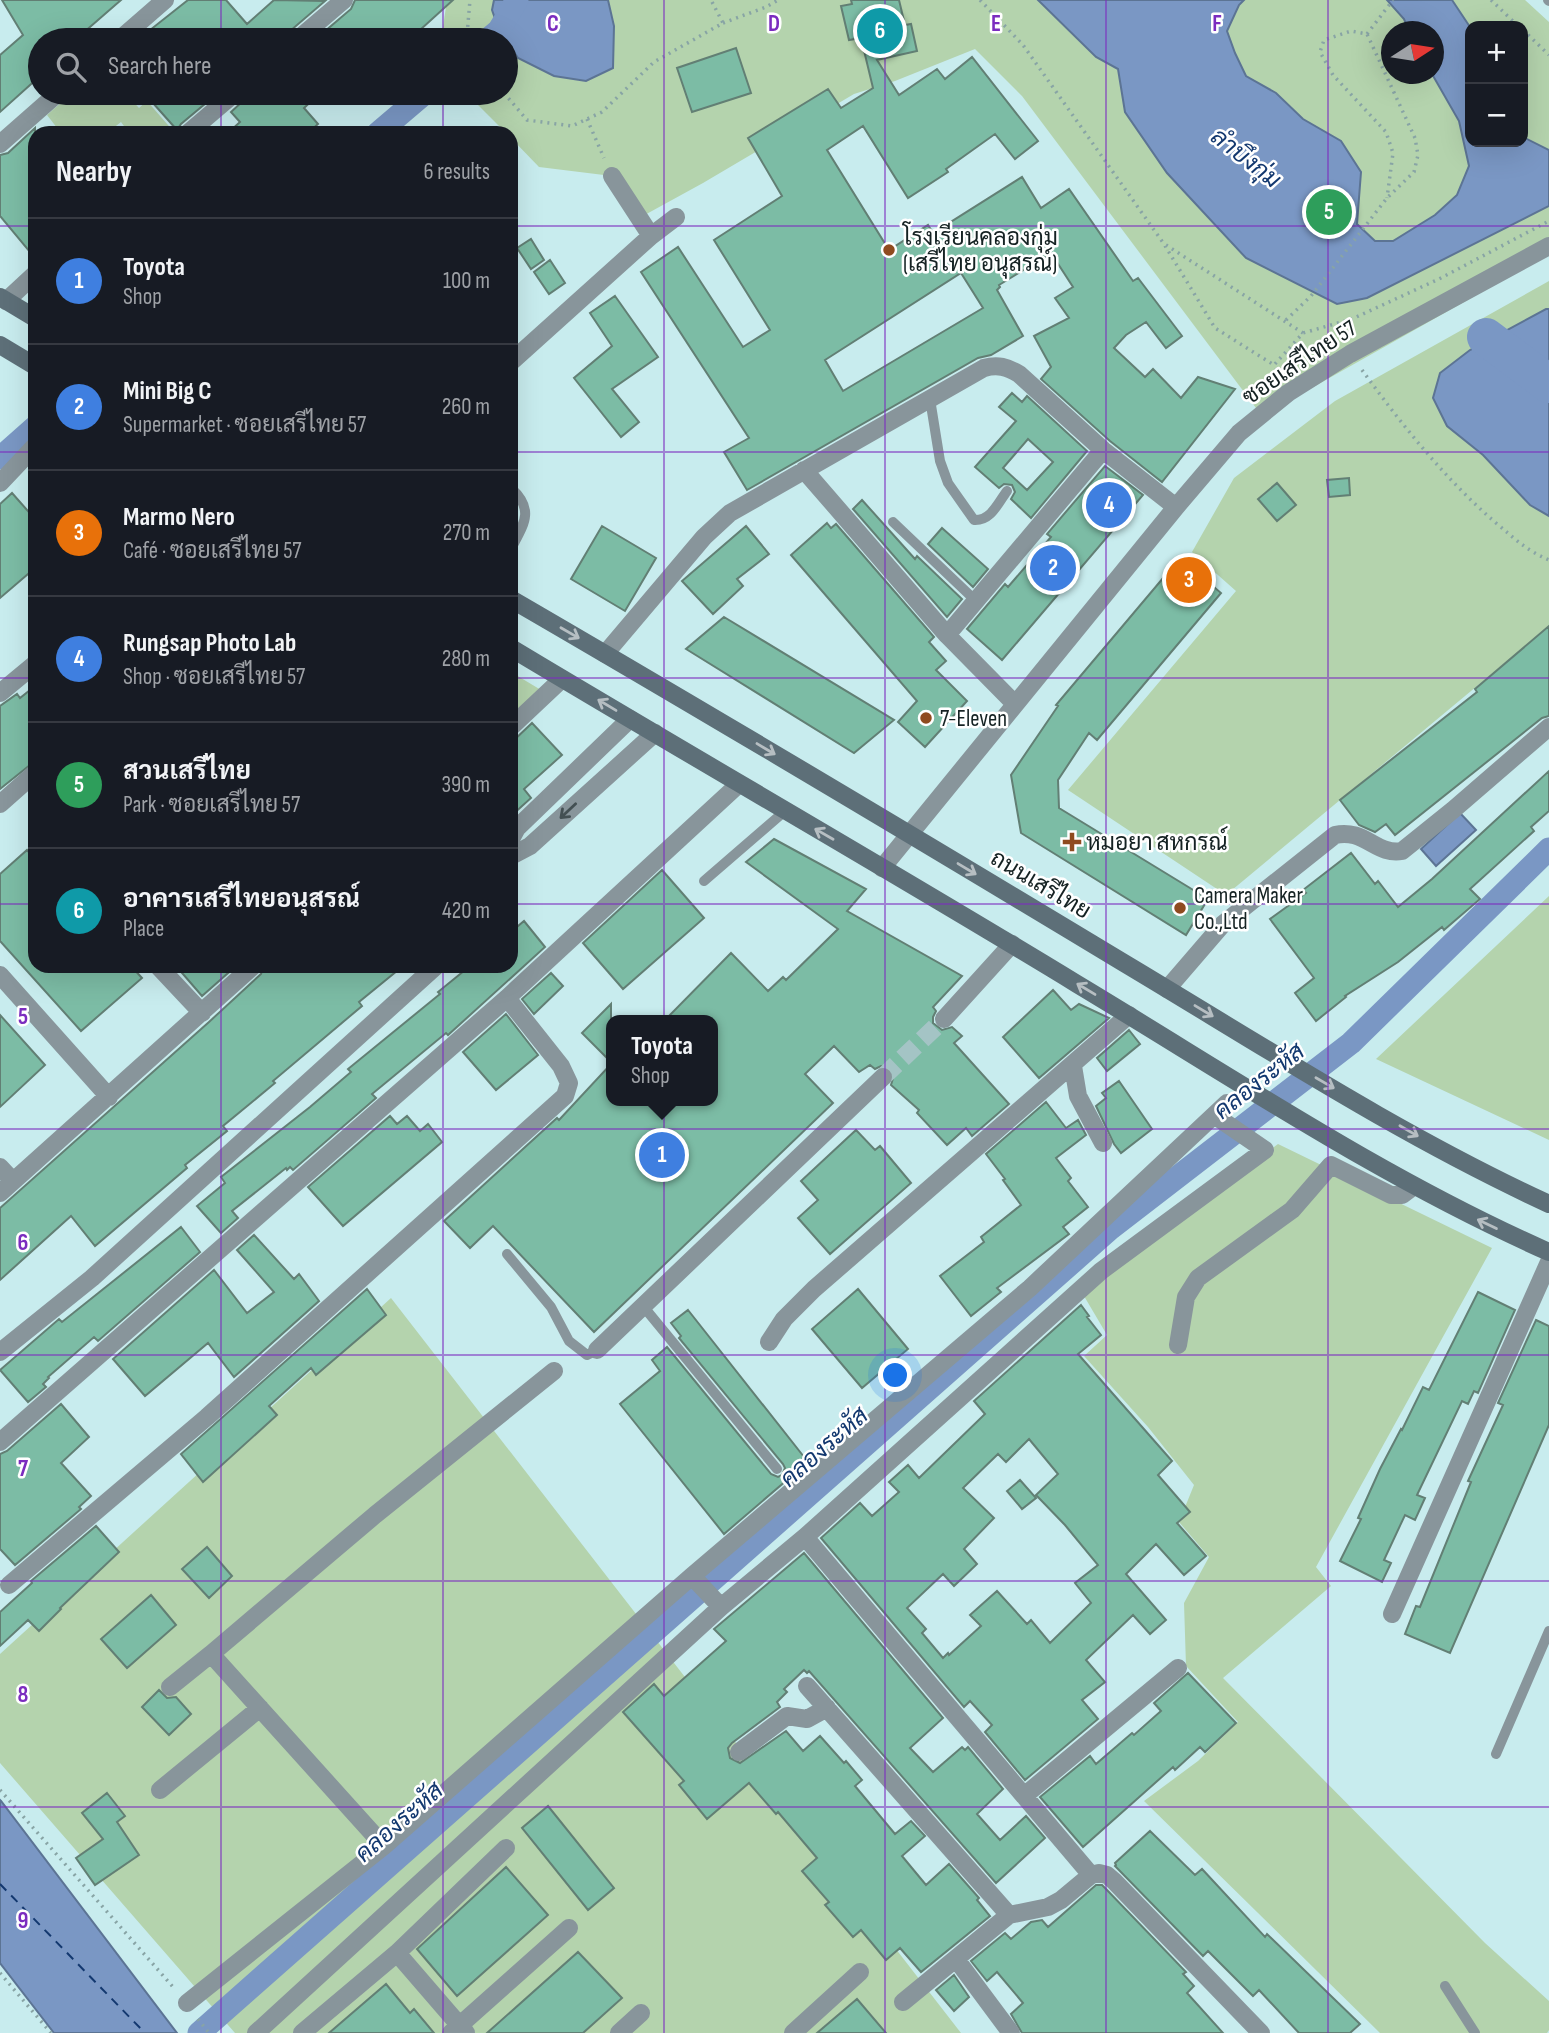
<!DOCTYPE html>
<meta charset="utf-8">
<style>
body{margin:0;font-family:"Sofia Sans Condensed",Sarabun,sans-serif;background:#20242c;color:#f1f3f6}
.controls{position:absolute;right:21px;top:21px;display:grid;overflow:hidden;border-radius:14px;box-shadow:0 7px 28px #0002}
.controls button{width:63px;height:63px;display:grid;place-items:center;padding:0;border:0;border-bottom:2px solid #363941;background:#171b24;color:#f1f3f6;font:35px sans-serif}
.compass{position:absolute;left:1381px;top:21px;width:63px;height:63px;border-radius:50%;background:#171b24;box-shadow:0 7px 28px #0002;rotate:78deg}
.you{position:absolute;left:896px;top:1376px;width:24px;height:24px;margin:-18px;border:5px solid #fff;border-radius:50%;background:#1a73e8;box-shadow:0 0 0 10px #1a73e833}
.badge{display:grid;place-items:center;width:46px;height:46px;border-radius:50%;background:#1a73e8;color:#fff;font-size:23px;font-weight:700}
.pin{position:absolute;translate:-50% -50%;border:4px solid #fff;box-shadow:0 2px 7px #0006}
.popup{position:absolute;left:606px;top:1015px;width:112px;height:91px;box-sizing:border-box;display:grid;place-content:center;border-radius:14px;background:#171b24;filter:drop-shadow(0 2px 5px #0005);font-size:23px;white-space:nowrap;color:#9ea1a6}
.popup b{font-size:26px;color:#f1f3f6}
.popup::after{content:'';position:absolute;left:50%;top:100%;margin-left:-14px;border:14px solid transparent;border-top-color:#171b24}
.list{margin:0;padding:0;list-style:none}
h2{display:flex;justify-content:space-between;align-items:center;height:91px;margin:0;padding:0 28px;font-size:30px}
h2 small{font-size:23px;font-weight:400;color:#9ea1a6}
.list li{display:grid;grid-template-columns:46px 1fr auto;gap:21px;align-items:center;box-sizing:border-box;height:126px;padding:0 28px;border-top:2px solid #363941}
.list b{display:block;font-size:26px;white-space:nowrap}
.list p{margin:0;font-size:23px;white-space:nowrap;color:#9ea1a6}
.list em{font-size:23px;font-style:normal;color:#9ea1a6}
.icon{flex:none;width:38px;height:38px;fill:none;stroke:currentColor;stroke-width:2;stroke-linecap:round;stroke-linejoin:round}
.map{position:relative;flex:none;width:1549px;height:2033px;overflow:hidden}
.search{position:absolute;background:#171b24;box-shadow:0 7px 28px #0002;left:28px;top:28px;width:490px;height:77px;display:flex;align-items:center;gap:18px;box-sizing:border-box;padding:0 24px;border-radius:38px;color:#9ea1a6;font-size:26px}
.panel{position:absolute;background:#171b24;box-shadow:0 7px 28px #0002;left:28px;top:126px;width:490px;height:847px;border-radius:21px}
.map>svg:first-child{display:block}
.green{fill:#b4d3ad;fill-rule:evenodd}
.water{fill:#7a97c4;stroke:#5c7494;stroke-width:2}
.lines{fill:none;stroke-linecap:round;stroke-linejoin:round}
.canal{stroke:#7a97c4;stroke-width:23}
.river{stroke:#7a97c4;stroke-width:38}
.ferry{stroke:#13386f;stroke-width:2;stroke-dasharray:9 7;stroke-linecap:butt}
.building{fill:#7cbca5;stroke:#627f74;stroke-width:2;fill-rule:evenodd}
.minor-tunnel{stroke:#a4c4c5;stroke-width:18;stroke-dasharray:18 9;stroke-linecap:butt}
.path{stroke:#88a4a5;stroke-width:3.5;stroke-dasharray:2 5;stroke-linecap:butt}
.service{stroke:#88959b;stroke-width:10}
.minor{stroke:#88959b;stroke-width:18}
.secondary{stroke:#5d6f78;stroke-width:18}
.oneway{stroke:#b6bec2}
.oneway2{stroke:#435053}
.grid{fill:none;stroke:#7b2cbf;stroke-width:2;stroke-opacity:0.55}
.poi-dot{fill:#8f4b1f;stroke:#fff;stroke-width:2.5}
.labels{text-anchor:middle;stroke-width:5;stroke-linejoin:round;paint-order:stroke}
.poi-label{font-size:23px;fill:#152223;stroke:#fff;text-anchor:start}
.street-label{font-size:23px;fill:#152223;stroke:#fff}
.water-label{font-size:24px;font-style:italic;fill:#13386f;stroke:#fff}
.grid-label{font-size:23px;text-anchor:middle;font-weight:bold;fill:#7b2cbf;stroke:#fff;stroke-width:5;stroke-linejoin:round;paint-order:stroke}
</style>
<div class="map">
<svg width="1549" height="2033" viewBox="0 0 1549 2033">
<rect width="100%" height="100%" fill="#c8ecee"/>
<path class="green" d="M447 0H1525L1549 22V254L1262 416 1022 96 975 49 895 81 854 94 703 183 641 217 612 176 539 167 511 138V133H506L466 93H506V40H441ZM1470 26H1523V142H1470ZM1392 32H1434V74H1392Z
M72 93H125L139 108 147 101 175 133H129L121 122 107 133H61L47 115Z
M1549 281V626L1226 895 1068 790 1236 591 1192 552 1234 478 1335 401Z
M511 672 541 690 511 717Z
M1549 896V1140L1376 1059Z
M1278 1144 1492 1248 1316 1567 1331 1586 1223 1678 1485 1943 1549 2001V2030L1547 2033H1380L1144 1801 1198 1761 1238 1722 1186 1666 1184 1603 1209 1557 1179 1522 1194 1485 1148 1427 1084 1356 1107 1335 1084 1296 1153 1236Z
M391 1298 961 2033H235L0 1763V1654Z"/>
<path class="water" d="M494 0H608L614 26 613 68 586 81 554 76 518 58 506 40 502 39 492 10Z
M1038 0H1244L1239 5 1227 31 1235 53 1246 76 1276 93 1303 119 1341 141 1361 172 1357 224 1375 241H1393L1435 215 1457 195 1469 166 1459 121 1432 74 1434 32 1409 31 1404 19 1387 0H1452L1470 27V142H1523V137L1549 150V206L1367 298 1337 304 1246 258 1167 173 1125 112 1118 69 1096 57Z
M1546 309H1549V516L1530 505 1483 455 1447 426 1433 398 1440 373 1470 350Z
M1460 813 1476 830 1436 866 1421 849Z
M0 1800 1 1801 177 2033H54L0 1963Z"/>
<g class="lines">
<path class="canal" d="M487 40 499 30 517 0
M378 133 425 93
M0 458 35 427
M199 2033 1110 1229 1351 1043 1549 849"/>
<path class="river" d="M1486 337 1549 384"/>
<path class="ferry" d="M0 1884 145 2033"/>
</g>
<path class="building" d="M2 0H121L75 40H40V76L0 112V55L23 35Z
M188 0H226L247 24 274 0 325 1 290 31 286 40H159L150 30Z
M355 0H453L409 40H320L317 38 351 9Z
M851 0H899L905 25 911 24 917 51 877 60 899 95 937 69 945 79 972 57 1038 141 1015 159 995 134 946 169 948 172 908 198 863 126 827 150 889 250 928 225 933 233 1022 177 1041 208 1069 189 1133 281 1138 278 1182 336 1166 348 1146 322 1126 335 1114 348 1145 377 1153 369 1181 398 1198 377 1235 389 1162 482 1110 441 1041 379 1051 367 1034 336 1069 318 1055 298 1073 287 1051 253 999 285 1000 287 997 290 1023 336 991 355 978 358 747 490 724 452 749 438 641 272 678 247 743 347 770 330 714 240 782 196 748 138 828 89 841 108 873 88 861 38 849 40 841 6 852 4ZM961 273 983 308 843 391 825 360Z
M736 48 751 93 692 112 677 68Z
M144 93H218L181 124 177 130Z
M246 93H320L304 108 318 124 308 133H228L240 122 231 112 243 101Z
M35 128V258L0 216V155L8 153Z
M531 239 544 260 531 269 517 248Z
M550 260 565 283 549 294 534 272Z
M615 296 658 357 612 389 639 422 621 437 574 378 612 346 590 313Z
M1012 393 1022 402 1027 396 1087 451 1031 518 1011 499 1015 492 1012 485 1004 484 999 488 975 467 1016 421 999 407ZM1028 439 1053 462 1027 490 1003 468Z
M1105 466 1143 495 1002 660 967 629 1005 584 1008 587 1051 537 1047 534Z
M1349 478 1350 495 1329 497 1327 480Z
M1277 483 1296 505 1277 521 1258 499Z
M12 493 35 519V568L0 598V504Z
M862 500 915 559 917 556 962 599 947 617 853 509Z
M827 523 831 528 836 524 934 637 929 642 946 661 936 670 967 701 925 747 898 722 917 701 791 555Z
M602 526 656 558 625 611 571 579Z
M746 526 769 554 737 579 743 586 713 614 682 581Z
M942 528 988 569 973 587 928 544Z
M1180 558 1221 593 1097 740 1089 733 1058 780 1059 808 1208 899 1186 935 1021 833 1011 775 1058 706 1056 705Z
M724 617 894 720 854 753 686 649Z
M1549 626V716L1542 718 1395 835 1386 824 1375 832 1359 825 1340 800 1477 692 1475 689Z
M35 686V761L0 789V706L17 694 20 698Z
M532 723 562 755 524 789 531 798 511 816V743Z
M1549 771V811L1531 827 1534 831 1470 889 1480 899 1444 930 1442 927 1398 962 1345 996 1346 997 1316 1021 1295 993 1314 978 1270 919 1306 893 1303 890 1351 853 1375 884 1378 881 1398 907 1432 879Z
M774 839 866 889 847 911 962 976 933 1007 936 1011 933 1017V1023L942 1030 952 1027 962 1036 954 1043 1009 1104 972 1136 966 1128 947 1145 917 1113 919 1110 891 1085 894 1075 891 1069 881 1066 875 1069 870 1065 859 1072 834 1046 805 1074 833 1103 594 1332 493 1226 470 1248 444 1221 557 1118 559 1120 611 1064V1101H713V1020H665L731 953 768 991 783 977 786 980 838 929 746 862Z
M27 850 35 859V966H131L142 978 81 1031 0 941V874Z
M662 870 704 918 623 989 583 943Z
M524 921 545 947 448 1035 446 1033 372 1094 376 1098 293 1170 290 1167 287 1170 286 1168 232 1211 238 1218 221 1233 197 1206 225 1183 221 1177 310 1107 351 1072 348 1069 440 994 438 992 470 966H511V932Z
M176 966H236L202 996Z
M264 966H403L359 1002 362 1006 273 1081 275 1083 223 1126 227 1131 185 1165 187 1168 95 1246 71 1216 0 1280V1208L209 1022 261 974Z
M551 973 563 986 534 1014 522 999Z
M1053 990 1071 1010 1079 1004 1109 1018 1039 1078 1003 1037Z
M611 1004V1062L582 1033Z
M506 1014 538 1055 496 1090 463 1052Z
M0 1015 45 1065 0 1107Z
M1129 1030 1140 1044 1107 1071 1097 1058Z
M1119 1081 1152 1129 1121 1153 1114 1144 1096 1106 1106 1098 1102 1093Z
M1046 1102 1066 1128 1078 1120 1086 1135 1056 1158 1071 1178 1068 1181 1088 1207 1063 1227 1069 1234 997 1288 1001 1292 971 1316 940 1276 984 1242 981 1237 1021 1205 1003 1180 1005 1179 986 1154Z
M390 1116 397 1124 407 1116 420 1131 428 1124 442 1142 343 1226 308 1187Z
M856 1130 875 1150 880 1146 911 1183 830 1254 798 1218 818 1200 801 1181Z
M181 1227 200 1252 98 1341 94 1337 48 1377 49 1378 43 1384 46 1387 28 1402 0 1370 59 1319 62 1322Z
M254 1235 294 1279 299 1274 319 1301 234 1377 208 1343 145 1396 113 1359 214 1270 247 1313 274 1292 237 1250Z
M367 1289 386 1315 316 1375 311 1368 269 1406 277 1415 203 1482 181 1454Z
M858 1289 908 1349 862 1388 812 1329Z
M1478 1292 1515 1310 1478 1393 1474 1391 1468 1404 1462 1401 1417 1495 1425 1498 1415 1520 1405 1515 1384 1560 1391 1563 1382 1582 1340 1561 1361 1519 1358 1518 1380 1469 1401 1429 1402 1430 1423 1387 1429 1390Z
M1081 1305 1089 1316 1087 1317 1101 1335 1078 1354 1172 1461 1158 1475 1190 1512 1177 1523 1206 1556 1184 1575 1156 1544 1126 1574 1166 1620 1150 1634 1133 1615 1086 1660 1105 1682 1082 1700 1098 1719 1025 1780 985 1732 992 1725 970 1701 964 1707 821 1538 860 1503 872 1516 899 1492 889 1482 908 1465 919 1478 985 1414 974 1401ZM1029 1439 1058 1474 1036 1495 1065 1525 1098 1565 1075 1583 1091 1603 1050 1643 1031 1620 1027 1624 997 1591 970 1615 981 1626 949 1655 948 1653 943 1658 922 1633 926 1629 907 1608 943 1574 954 1586 977 1564 964 1549 994 1518 963 1488 998 1454 1006 1462Z
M688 1310 808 1462 724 1534 620 1404 660 1371 652 1360 667 1347 771 1474 778 1477 782 1475 785 1468 783 1464 679 1338 681 1336 671 1323Z
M1536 1320 1549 1326V1425L1450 1653 1405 1634 1416 1606 1420 1607 1471 1482 1468 1481 1503 1405 1498 1403Z
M61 1404 89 1437 61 1463 91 1496 79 1507 81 1509 15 1565 0 1549V1454L7 1451Z
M1020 1480 1036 1498 1022 1509 1007 1491Z
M96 1526 119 1552 60 1608 61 1609 39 1631 28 1620 0 1646V1612L32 1583 31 1581Z
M207 1547 232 1576 209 1598 182 1569Z
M804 1553 943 1718 910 1748 933 1772 962 1747 965 1750 968 1747 1003 1789 977 1814 1000 1840 1026 1816 1045 1838 996 1883 809 1671 807 1673 804 1670 784 1689 787 1692 777 1702 780 1707 732 1743 728 1748 730 1758 740 1763 786 1731 803 1751 820 1736 844 1763 846 1761 862 1780 855 1786 895 1834 911 1821 925 1836 902 1856 926 1885 949 1864 979 1898 977 1900 990 1916 921 1972 900 1948 886 1960 861 1930 853 1937 825 1905 829 1902 802 1871 817 1858 778 1812 776 1814 749 1783 707 1819 679 1785 684 1781 623 1712 654 1684 664 1696 726 1641 714 1629Z
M151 1595 176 1625 127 1668 101 1639Z
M1188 1673 1236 1723 1205 1752 1200 1747 1175 1770 1173 1767 1083 1847 1040 1797 1090 1756 1096 1764 1132 1733 1134 1735 1161 1711 1154 1703Z
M159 1690 167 1698 176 1697 191 1714 169 1735 142 1707Z
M107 1793 125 1816 117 1822 139 1855 95 1885 76 1858 103 1839 82 1813Z
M548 1806 614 1888 588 1910 522 1828Z
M1150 1831 1195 1875 1202 1869 1265 1937 1267 1934 1360 2024 1350 2033H1299L1259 1990 1253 1996 1208 1951 1203 1956 1115 1866 1116 1865 1115 1863Z
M506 1867 548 1915 457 1996 417 1949Z
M1096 1885H1102L1106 1889 1186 1972 1183 1974 1194 1986 1187 1993 1223 2033H1022L1011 2014 1023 2003 997 1972 987 1981 971 1961 1005 1933 1011 1939 1031 1922 1042 1920 1048 1927Z
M578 1952 622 1998 583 2033H487Z
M954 1975 969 1997 954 2011 936 1990Z
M386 1984 410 2013 414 2009 434 2033H329Z
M857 1999 886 2033H817Z"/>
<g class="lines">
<path class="minor-tunnel" d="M883 1077 944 1019"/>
<path class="path" d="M980 0 1023 45 1164 244 1215 328 1274 365
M1491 0 1518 26
M723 23 766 7 778 0
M1523 30 1549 55
M1367 34 1393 0
M470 40 467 35 470 0
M504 93 527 120 572 126 602 112 654 62 723 23 711 0
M587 119 604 158
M1166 245 1303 333
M1286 320 1311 296 1387 198 1414 172 1418 155 1415 138 1367 34 1351 31 1324 40 1320 52 1333 75 1386 132 1393 153 1387 198
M1362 370C1402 425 1445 479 1496 523 1515 539 1526 550 1549 560
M1280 376 1274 365 1303 333 1352 319 1439 279 1549 221
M0 1790 174 1988
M0 1973 51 2033
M198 2019 209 2033"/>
<path class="service" d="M1548 0 1549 1
M930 399 940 461 948 483 974 520C991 521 998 503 1007 491
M511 488C535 510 524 524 511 549
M893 522 977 602
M704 881 785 811
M507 1254 551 1307 569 1341 587 1355 597 1350
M643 1306 777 1469
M1496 1754 1549 1631
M1445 1986 1475 2033"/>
<path class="minor" d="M119 40 165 0
M297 40 344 0
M188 133 235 93
M0 144 58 93
M612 176 651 236
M6 301 35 274
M511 362 651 236 676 217
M804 470 947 635 1015 704
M0 483 35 446
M947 635 1103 450
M605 654 704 537 730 513 984 368C998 364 1007 367 1019 374L1103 450 1176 507
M0 693 35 664
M511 727 562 679
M0 804 35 773
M511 839 517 828 630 719
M511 856 530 846 655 733
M882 868 1176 507 1239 433 1288 393 1350 354 1549 246
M158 966 202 1013
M0 975 109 1097
M1167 989 1223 924 1335 835C1364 828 1377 856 1402 851L1453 810 1549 727
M944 1019 1012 944
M1073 1066 1078 1096 1103 1143
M0 1167 13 1181
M0 1193 253 966
M769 1342 784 1319 814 1289 1129 1015
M1178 1345 1186 1297 1198 1278 1292 1210 1331 1165 1391 1195H1402L1414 1186
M597 1350 883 1077
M0 1352 92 1278 436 966
M0 1442 507 998 739 784
M805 1537 1091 1875
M692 1576 721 1607
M9 1585 207 1417 565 1096 569 1083 561 1066 507 998
M1392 1614 1549 1262
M807 1686 1009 1915
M170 1687 211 1654
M739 1752 787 1716 807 1719 827 1708
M160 1790 260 1708
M1024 1796 1178 1668
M384 1846 211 1654 375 1515 554 1371
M397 1953 466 2033
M956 1959 1011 2033
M903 2002 1009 1915 1048 1907 1061 1900 1091 1875 1099 1873 1107 1875 1114 1881 1261 2033
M187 2003 384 1846 692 1576 1030 1288 1227 1103
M256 2033 721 1607 805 1537 1101 1271 1265 1150 1214 1115
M302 2033 397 1953 506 1848
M451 2033 569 1928
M619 2033 641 2013
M793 2033 860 1972"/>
<path class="secondary" d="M0 297 35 318
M0 345 35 366
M511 599C716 718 920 840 1124 963 1263 1046 1401 1136 1549 1204
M511 648C699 761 890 870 1077 984 1232 1077 1383 1179 1549 1252"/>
</g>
<defs><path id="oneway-shaft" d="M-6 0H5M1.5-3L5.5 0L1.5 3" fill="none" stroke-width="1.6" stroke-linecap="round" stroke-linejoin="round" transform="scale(1.75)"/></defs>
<g class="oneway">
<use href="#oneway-shaft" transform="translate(570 633) rotate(30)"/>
<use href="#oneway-shaft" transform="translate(607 705) rotate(-149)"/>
<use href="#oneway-shaft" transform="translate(766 749) rotate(31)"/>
<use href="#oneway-shaft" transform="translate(824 834) rotate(-150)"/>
<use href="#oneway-shaft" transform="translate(967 869) rotate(31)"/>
<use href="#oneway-shaft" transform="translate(1086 989) rotate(-149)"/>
<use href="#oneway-shaft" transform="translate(1204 1011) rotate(31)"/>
<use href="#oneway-shaft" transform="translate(1325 1083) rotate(30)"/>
<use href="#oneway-shaft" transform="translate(1409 1131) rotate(30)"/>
<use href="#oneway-shaft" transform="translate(1487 1224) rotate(-154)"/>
</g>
<use class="oneway2" href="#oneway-shaft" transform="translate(568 811) rotate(137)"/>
<path class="grid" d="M221 0V40M443 0V40M664 0V2033M885 0V2033M1106 0V2033M1328 0V2033M221 93V133M443 93V133M0 226H35M511 226H1549M0 452H35M511 452H1549M0 678H35M511 678H1549M0 904H35M511 904H1549M221 966V2033M443 966V2033M0 1129H1549M0 1355H1549M0 1581H1549M0 1807H1549"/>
<g class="poi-dot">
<circle cx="889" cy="250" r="7"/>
<circle cx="926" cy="718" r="7"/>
<path d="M1068.5 831.5h7v7h7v7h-7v7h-7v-7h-7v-7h7z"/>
<circle cx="1180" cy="908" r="7"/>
</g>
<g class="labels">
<g class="poi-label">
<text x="903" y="245">โรงเรียนคลองกุ่ม<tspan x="903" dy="26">(เสรีไทย อนุสรณ์)</tspan></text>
<text x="940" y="726">7-Eleven</text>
<text x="1086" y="850">หมอยา สหกรณ์</text>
<text x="1194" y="903">Camera Maker<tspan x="1194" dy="26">Co.,Ltd</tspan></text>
</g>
<g class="street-label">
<text transform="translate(1299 362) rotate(-34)" y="8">ซอยเสรีไทย 57</text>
<text transform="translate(1041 884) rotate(31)" y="8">ถนนเสรีไทย</text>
</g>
<g class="water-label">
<text transform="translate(1246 158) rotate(38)" y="8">ลำบึงกุ่ม</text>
<text transform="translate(1259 1081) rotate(-38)" y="8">คลองระหัส</text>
<text transform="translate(824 1447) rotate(-41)" y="8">คลองระหัส</text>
<text transform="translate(399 1822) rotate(-41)" y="8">คลองระหัส</text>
</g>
</g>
<g class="grid-label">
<text x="553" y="31">C</text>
<text x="774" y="31">D</text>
<text x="996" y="31">E</text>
<text x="1217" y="31">F</text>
<text x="23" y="1024">5</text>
<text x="23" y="1250">6</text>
<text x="23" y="1476">7</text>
<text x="23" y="1702">8</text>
<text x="23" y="1928">9</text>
</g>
</svg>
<div class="controls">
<button>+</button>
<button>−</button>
</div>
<svg class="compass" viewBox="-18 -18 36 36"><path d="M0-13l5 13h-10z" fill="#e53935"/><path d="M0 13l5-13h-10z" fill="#9ea1a6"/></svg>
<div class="you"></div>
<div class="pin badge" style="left:662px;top:1155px;background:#3f7fe0">1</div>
<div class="popup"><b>Toyota</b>Shop</div>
<div class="pin badge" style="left:1053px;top:568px;background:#3f7fe0">2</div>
<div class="pin badge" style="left:1189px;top:580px;background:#e8710a">3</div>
<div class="pin badge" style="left:1109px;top:505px;background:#3f7fe0">4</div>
<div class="pin badge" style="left:1329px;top:212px;background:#2e9e5b">5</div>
<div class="pin badge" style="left:880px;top:31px;background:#0f9aa8">6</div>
<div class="search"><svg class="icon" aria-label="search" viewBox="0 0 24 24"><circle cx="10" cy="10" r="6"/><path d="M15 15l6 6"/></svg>Search here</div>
<section class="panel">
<h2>Nearby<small>6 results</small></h2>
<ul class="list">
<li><span class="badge" style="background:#3f7fe0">1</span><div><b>Toyota</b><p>Shop</p></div><em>100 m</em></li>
<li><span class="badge" style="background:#3f7fe0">2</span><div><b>Mini Big C</b><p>Supermarket · ซอยเสรีไทย 57</p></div><em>260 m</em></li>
<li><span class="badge" style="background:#e8710a">3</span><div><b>Marmo Nero</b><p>Café · ซอยเสรีไทย 57</p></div><em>270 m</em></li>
<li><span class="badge" style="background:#3f7fe0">4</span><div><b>Rungsap Photo Lab</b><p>Shop · ซอยเสรีไทย 57</p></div><em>280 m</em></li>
<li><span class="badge" style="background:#2e9e5b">5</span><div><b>สวนเสรีไทย</b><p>Park · ซอยเสรีไทย 57</p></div><em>390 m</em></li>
<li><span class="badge" style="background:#0f9aa8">6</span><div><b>อาคารเสรีไทยอนุสรณ์</b><p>Place</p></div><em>420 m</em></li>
</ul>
</section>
</div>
